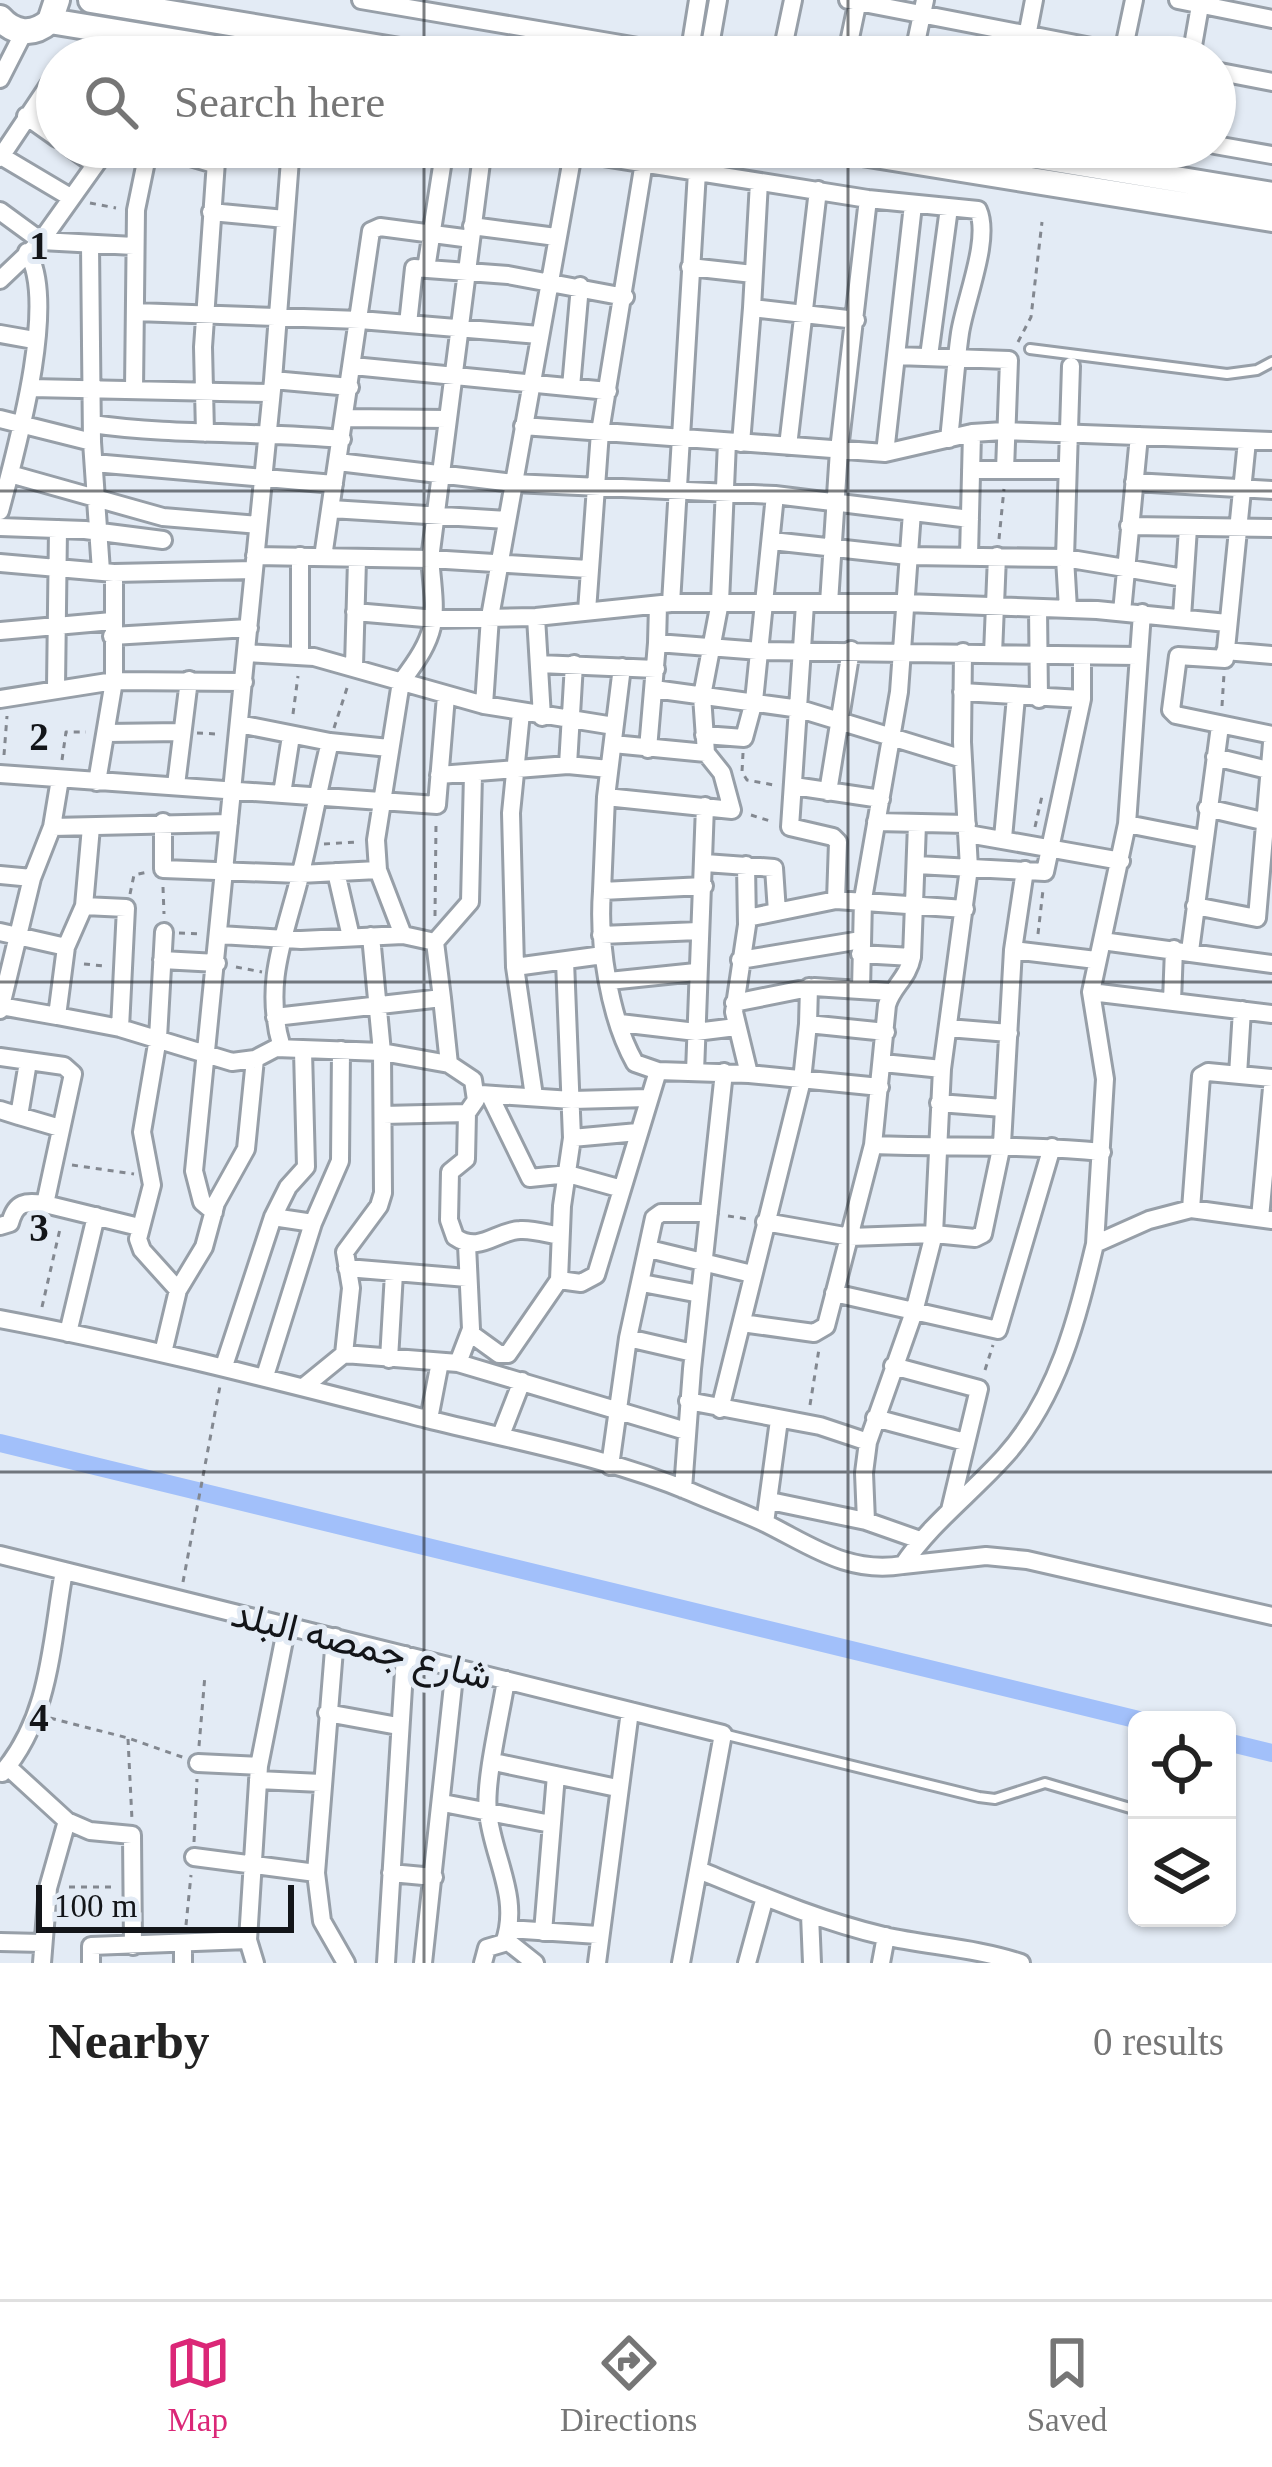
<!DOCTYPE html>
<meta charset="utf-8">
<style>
body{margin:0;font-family:"Times New Roman",Vazirmatn,serif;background:#f6f6f6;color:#222}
.controls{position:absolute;right:36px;bottom:36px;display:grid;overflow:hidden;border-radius:18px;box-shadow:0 3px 9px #0004}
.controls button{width:108px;height:108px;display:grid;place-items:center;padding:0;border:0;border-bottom:3px solid #e0e0e0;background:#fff;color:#222;font:60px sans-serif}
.scale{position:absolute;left:36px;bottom:30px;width:258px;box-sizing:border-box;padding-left:12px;border:6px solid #131519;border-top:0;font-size:33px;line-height:42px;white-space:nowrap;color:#131519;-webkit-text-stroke:9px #e3ebf5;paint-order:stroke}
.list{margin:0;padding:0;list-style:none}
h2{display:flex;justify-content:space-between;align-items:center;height:156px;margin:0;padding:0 48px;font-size:51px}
h2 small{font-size:39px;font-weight:400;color:#767676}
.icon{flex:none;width:66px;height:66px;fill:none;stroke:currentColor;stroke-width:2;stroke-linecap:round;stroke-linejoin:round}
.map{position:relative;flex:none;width:1272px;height:1963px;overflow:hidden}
.search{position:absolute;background:#fff;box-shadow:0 3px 9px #0004;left:36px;right:36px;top:36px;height:132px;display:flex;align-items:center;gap:30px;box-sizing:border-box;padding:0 42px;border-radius:66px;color:#767676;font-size:45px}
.sheet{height:336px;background:#fff}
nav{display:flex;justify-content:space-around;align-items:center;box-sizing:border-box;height:168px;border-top:3px solid #e0e0e0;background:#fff;font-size:33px;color:#767676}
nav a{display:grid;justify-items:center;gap:6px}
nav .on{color:#db2777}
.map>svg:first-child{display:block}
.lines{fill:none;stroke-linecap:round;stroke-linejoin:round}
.canal{stroke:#a2c0fa;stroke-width:18}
.lane-casing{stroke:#979fa8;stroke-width:14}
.street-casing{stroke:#979fa8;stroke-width:22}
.secondary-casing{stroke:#979fa8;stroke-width:30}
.path{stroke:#838890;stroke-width:3;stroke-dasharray:6 6;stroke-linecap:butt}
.lane{stroke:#fff;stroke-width:8}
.street{stroke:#fff;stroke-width:16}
.secondary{stroke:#fff;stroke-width:24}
.grid{fill:none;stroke:#131519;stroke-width:3;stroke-opacity:0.55}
.labels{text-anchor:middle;stroke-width:10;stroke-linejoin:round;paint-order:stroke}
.street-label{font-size:39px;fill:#131519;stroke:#e3ebf5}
.grid-label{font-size:39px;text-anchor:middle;font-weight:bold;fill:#131519;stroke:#e3ebf5;stroke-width:10;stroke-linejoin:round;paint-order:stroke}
</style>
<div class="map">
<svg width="1272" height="1963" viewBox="0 0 1272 1963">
<rect width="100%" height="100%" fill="#e3ebf5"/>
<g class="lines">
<path class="canal" d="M0 1443 1139 1720
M1227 1742 1272 1753"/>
<g class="lane-casing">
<path id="lane" d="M1030 349 1227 374 1257 370 1272 362
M723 1734 979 1797 995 1799 1045 1783 1137 1810"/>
</g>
<g class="street-casing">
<path id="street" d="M361 0 697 57
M848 0 1143 57
M1178 0 1272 19
M689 56 698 0
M708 57 718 0
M781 57 793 0
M846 57 858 0
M913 57 925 0
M1023 57 1034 0
M1122 57 1134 0
M1191 57 1201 0
M1215 71 1272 82
M0 79 24 32
M26 116 57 138
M1215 145 1272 155
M70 147 94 164
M156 147 214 164
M540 147 868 199 978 210C991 239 965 300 960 333 955 368 953 404 949 439
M1 156 70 197
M0 158 57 73
M759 182 752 308 856 320
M0 211 41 241 134 246
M211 212 285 219
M472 226 556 237
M90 245 92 442 101 571
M690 267 753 274
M426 269 445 147
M0 280 41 241 108 147
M135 312 360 320 539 335
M408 324 414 268 508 275 625 297
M0 334 34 340
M896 356 1009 360 1005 470
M929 356 949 208
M353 366 608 391
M273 380 350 387
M571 387 580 286
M31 388 271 393
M134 390 136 210 149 147
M345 418 448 419
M0 419 92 442
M92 424C175 436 258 431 342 439
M523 426 885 453 972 433 1004 431 1272 441
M205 433 203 347 217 147
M1247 441 1225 659 1178 656 1171 710 1176 715 1272 735
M741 443 752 308
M788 446 818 190
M885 453 913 205
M338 462 513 483 775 495 970 519
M94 463 334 484
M971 470H1067
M10 474 163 517 258 525
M1134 482 1272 490
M331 509 507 520
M0 511C15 454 59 301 27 252
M1129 526 1272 528
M0 527 85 530 163 540
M772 541 908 556 1065 558 1184 578
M255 556 430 559 588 569
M300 556V656
M969 556 972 433
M323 557 371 231 380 227 471 239
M0 563 114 573 254 570
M671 603 697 172
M829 603 839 450 868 199
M805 604 790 827 833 837 838 842 836 900
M1038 608 1039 699
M1068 609 1065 558 1071 366
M587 611 600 432 644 162
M355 612 436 619 536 617 671 603H905L1097 610 1227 623
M1122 612 1139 436
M536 617 542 717
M1182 617 1188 528
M0 631 112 621
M112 636 249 628
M657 643 658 605
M1225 651 1272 655
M246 653 314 657 484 705 614 726
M993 654 997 556
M539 664 656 669
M354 666 357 560
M622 667 606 797 732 810 722 773 706 753 702 696 720 602 727 442
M56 687 58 529
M654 689 800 709 963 759
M962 692 1082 699
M0 699 114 681 244 682
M484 705 490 617 573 153
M521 713 511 813 515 967 534 1096
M239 724 330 742 389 748
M106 733 182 732
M704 735 744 738 754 701 775 495
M613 744 706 753
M648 749 657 643 760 651 1138 656
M1215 757 1272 771
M568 765 574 664
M0 774 437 805 446 696
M439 775 568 765 609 769
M97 782 114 681V573
M176 785 189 680
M794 786 881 799
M828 792 851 650
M282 794 291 736
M1207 808 1271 823
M163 822V869L300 874 378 870
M876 822 967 824
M1127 824 1203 839
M52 827 229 823
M968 834 1121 861
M1003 838 1016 697
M705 863 774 868 777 912
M746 865 747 925 734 1012 749 1074
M917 865 1045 872 1082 699V656
M336 872 351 937
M0 875 32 878
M602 891 606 797
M84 906 126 908 120 1028
M1195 906 1257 918 1272 743
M747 918 836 900 965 909
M0 932 66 947
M164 932 158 1038 142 1132 152 1185 138 1239 142 1250 178 1290
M220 935 301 940 403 935 435 942
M403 935 378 870 376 840 401 682C440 631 436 620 430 559L483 147
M601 935 699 931
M1102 941 1272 964
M435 942 470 902 473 774
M435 942 442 998
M1013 950 1096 960
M1190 951 1220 726
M860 954 912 957
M162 960 217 963
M740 960 861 940
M515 967 603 955
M609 981 696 972
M861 990 863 899 899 692 912 512
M1091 992 1272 1014
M1172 1001 1174 949
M734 1003 814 987 891 992
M0 1006 57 1016 66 947 84 906 91 827
M0 1010 32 878 52 827 60 779
M57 1016 120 1028 232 1062 255 1059 276 1048 382 1052 449 1064 473 1080 476 1100 467 1113 383 1115
M275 1017 442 998 449 1064
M620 1023 696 1032 736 1027
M808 1024 809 987
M948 1028 1009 1033
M282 1048C262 982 286 934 301 872 312 829 319 785 330 742
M0 1057 64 1066 73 1074 45 1204 139 1227
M883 1063 942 1069
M658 1071 635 1063C609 1017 598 943 602 891L704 886
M695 1072 705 806
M1238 1075 1242 1010
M481 1094 572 1100 648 1098
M490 1096 530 1178 568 1174 622 1189
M939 1103 1003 1108
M0 1110 19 1116 28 1062
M467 1113 466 1159 450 1172 449 1220 455 1237C480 1254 496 1231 520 1230 533 1229 548 1234 560 1236
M19 1116 60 1128
M572 1138 638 1132
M873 1145C950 1148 1025 1144 1102 1152
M1191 1209 1201 1076 1208 1072 1272 1078
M214 1212 202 1202 194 1171 273 380 291 147
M273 1217 313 1223
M1260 1218 1272 1088
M765 1222 850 1237 934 1234 975 1238 983 1234 1002 1144 1013 950 1025 870
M0 1226 10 1223C16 1201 25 1202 45 1204
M1095 1244 1105 1079 1091 992 1127 824 1142 613
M649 1249 752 1274
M347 1268 467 1278
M559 1280 581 1283 596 1275 658 1071 749 1074 880 1087
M642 1283 700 1294
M834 1293 998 1330 1052 1147
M0 1319C144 1346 285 1383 427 1419 515 1441 607 1457 691 1492 716 1503 742 1512 767 1524 813 1547 849 1574 903 1565 931 1523 971 1494 1005 1456 1058 1397 1077 1319 1095 1244L1149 1220 1191 1209 1272 1220
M742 1323 814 1333 826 1326 873 1145 887 1005C892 987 908 978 912 957L917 824
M68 1333 96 1216
M470 1333 499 1354H508L559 1280 562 1206 572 1138 565 961
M628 1338 693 1353
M163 1353 178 1290 204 1247 216 1203 246 1149 255 1059
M344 1354 458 1363 686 1431
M389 1359 394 1273
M458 1363 471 1329 467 1245
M224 1366 273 1217 288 1187 306 1167 303 1051
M893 1366 979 1389 950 1510
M265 1376 313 1223 340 1161 341 1050
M306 1385 344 1354 351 1288 345 1252 379 1206 383 1193 382 1052 371 936
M688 1401 820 1426 868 1442
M720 1409 802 1080 808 1024 886 1032
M875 1418 965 1442
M429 1419 440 1362
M501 1435 522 1381
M610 1466 628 1338 654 1218 661 1213H709
M683 1489 692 1369 724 1072
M770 1501 866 1521
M765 1523 779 1420
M920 1540 866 1521 864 1473 868 1442 914 1312 934 1234 942 1069 969 868 962 742 963 652
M0 1555 723 1734 681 1963
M903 1565 986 1556 1027 1560 1272 1616
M335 1637 316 1873 322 1921 346 1963
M327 1713 398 1726
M494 1762 617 1788
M198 1763 259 1766
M8 1767 67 1821 48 1888 42 1963
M2 1773C51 1716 51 1643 64 1571
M258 1780 321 1783
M443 1803 551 1824
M67 1821 90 1831 132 1835 133 1946
M194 1857 316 1873
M699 1870C760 1895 820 1921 884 1936 929 1946 976 1948 1021 1963
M391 1873 434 1877
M810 1915 812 1963
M508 1929 598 1935
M543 1932 556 1775
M506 1940 535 1963
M0 1942 42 1943
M91 1963V1946L248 1940
M183 1963V1945
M255 1963 248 1940 259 1766 287 1625
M386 1963 405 1655
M423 1963 455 1667
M483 1963 487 1948 504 1943C521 1898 492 1856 488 1812 484 1783 501 1713 506 1680
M597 1963 630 1711
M747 1963 765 1897
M881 1963 886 1936"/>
</g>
<g class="secondary-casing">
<path id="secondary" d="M91 0 436 57
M0 18C14 34 33 36 50 21L57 0
M50 21 269 57
M825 147 1272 219
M982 147 1272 195"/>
</g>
<path class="path" d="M90 203 116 208
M1018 342 1031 317 1042 222
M999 539 1004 489
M1222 706 1224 674
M293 714 298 676
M334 728 348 685
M197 733 217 734
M743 753 742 772 747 780 774 785
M4 755 7 716
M62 760 66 732H86
M751 815 770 821
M1035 827 1042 796
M324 844 356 842
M163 887 164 914
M130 894 134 875 148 872
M435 916 436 824
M179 933 200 934
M1038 934 1043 890
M84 964 104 966
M236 967 262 972
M72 1165 134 1174
M728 1216 748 1219
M42 1307 60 1229
M985 1370 993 1345
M810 1405 819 1349
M183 1582 220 1386
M50 1718 128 1738 185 1758
M128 1739 132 1820
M199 1746 205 1675
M194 1842 197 1779
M69 1887H113
M186 1925 191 1875"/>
<use href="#lane" class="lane"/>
<use href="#street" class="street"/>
<use href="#secondary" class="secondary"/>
</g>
<path class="grid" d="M424 0V57M848 0V57M424 147V1963M848 147V1963M0 491H1272M0 982H1272M0 1472H1272"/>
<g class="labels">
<g class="street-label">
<text transform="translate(362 1644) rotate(14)" y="14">شارع جمصه البلد</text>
</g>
</g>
<g class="grid-label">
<text x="39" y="259">1</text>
<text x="39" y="750">2</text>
<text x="39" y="1241">3</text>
<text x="39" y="1731">4</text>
</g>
</svg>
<div class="controls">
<button><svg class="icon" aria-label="locate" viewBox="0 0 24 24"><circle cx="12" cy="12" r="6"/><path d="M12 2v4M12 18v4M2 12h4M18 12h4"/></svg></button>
<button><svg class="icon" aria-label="layers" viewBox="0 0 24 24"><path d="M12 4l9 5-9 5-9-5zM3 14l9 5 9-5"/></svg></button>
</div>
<div class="scale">100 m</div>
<div class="search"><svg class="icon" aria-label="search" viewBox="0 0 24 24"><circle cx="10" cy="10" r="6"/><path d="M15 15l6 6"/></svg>Search here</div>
</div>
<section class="sheet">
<h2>Nearby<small>0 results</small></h2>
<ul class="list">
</ul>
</section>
<nav>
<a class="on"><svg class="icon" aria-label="map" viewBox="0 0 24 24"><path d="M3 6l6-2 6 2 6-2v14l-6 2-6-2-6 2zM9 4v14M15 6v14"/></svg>Map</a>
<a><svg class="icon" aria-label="directions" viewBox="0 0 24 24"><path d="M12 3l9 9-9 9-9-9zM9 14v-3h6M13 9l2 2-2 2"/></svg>Directions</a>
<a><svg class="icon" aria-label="saved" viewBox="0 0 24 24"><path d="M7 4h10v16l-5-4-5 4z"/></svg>Saved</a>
</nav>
